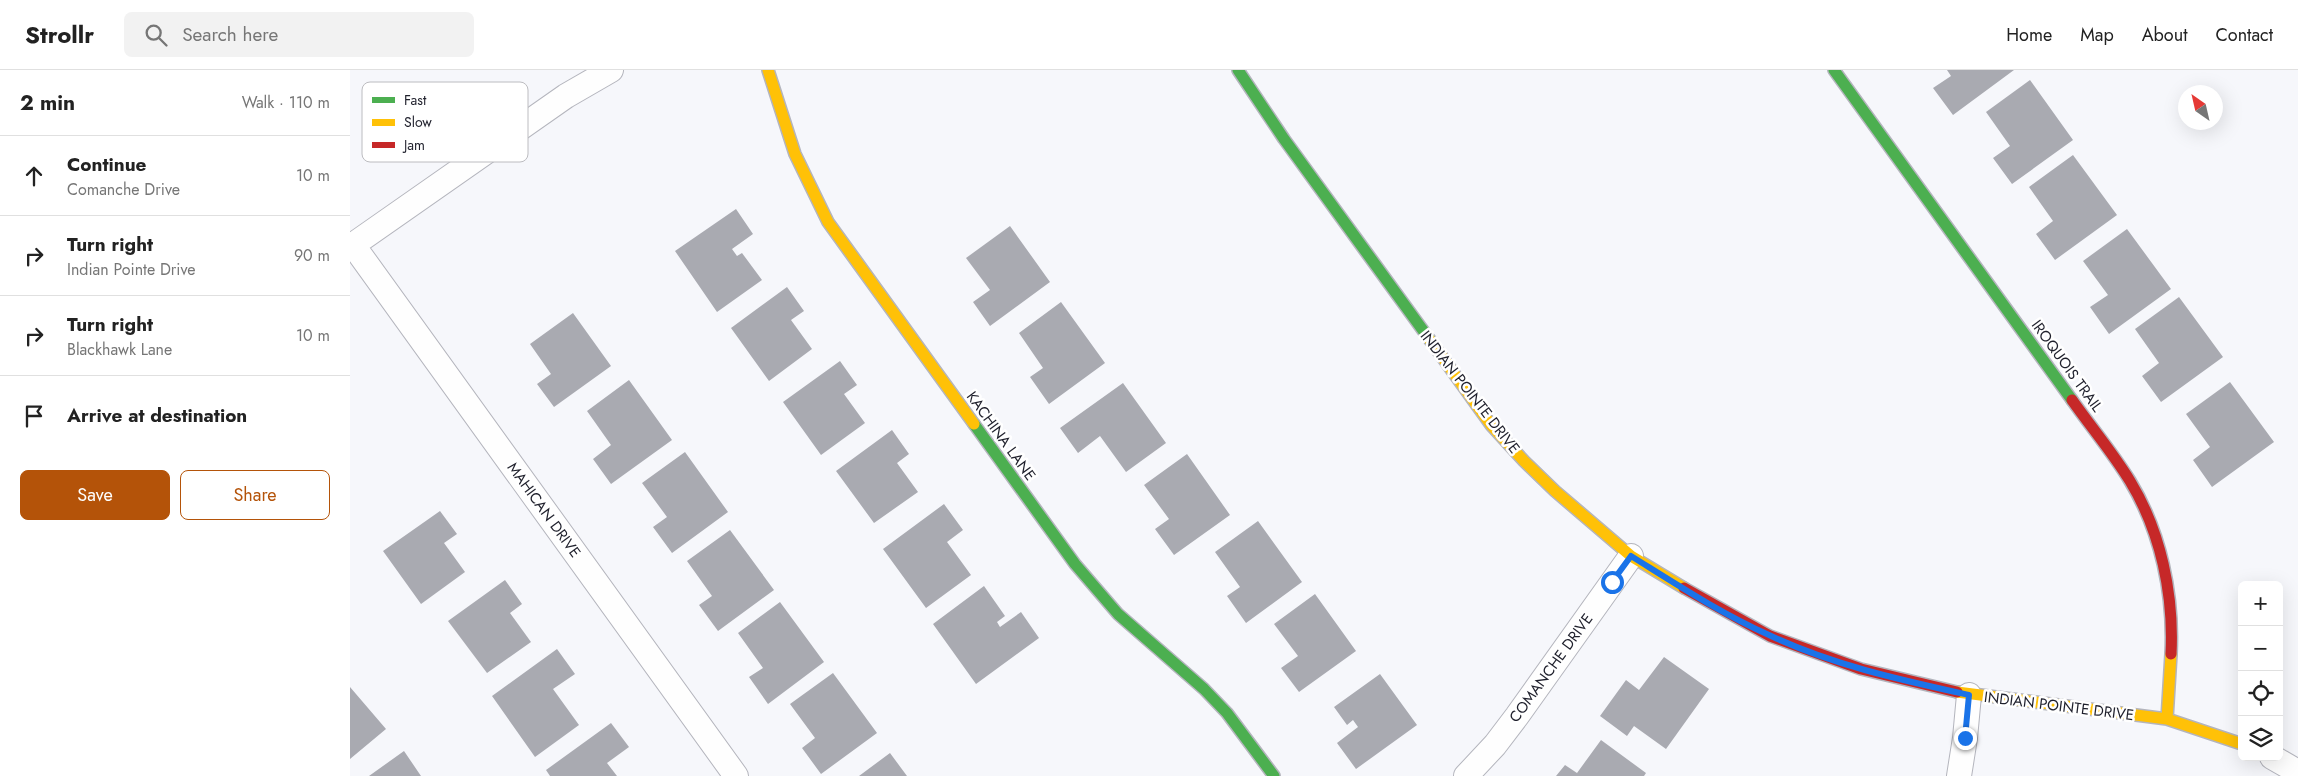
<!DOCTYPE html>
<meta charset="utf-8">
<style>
body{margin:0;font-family:Jost,sans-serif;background:#f2f2f2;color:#222}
.controls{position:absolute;right:15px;bottom:15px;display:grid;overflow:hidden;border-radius:8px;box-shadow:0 5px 20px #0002}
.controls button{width:45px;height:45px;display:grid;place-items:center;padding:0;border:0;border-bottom:1px solid #e0e0e0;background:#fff;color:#222;font:25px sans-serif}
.compass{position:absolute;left:1828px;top:15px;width:45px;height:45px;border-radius:50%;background:#fff;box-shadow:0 5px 20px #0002;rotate:326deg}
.stop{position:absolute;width:15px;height:15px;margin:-11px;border:4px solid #1a73e8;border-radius:50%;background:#fff}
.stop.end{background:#1a73e8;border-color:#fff;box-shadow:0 1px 5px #0008}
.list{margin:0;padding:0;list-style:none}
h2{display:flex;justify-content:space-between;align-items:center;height:65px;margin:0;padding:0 20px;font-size:21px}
h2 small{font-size:16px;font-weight:400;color:#767676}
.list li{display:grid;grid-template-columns:32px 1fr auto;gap:15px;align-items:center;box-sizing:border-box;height:80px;padding:0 20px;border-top:1px solid #e0e0e0}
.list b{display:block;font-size:19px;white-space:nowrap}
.list p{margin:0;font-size:16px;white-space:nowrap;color:#767676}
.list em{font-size:16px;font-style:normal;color:#767676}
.actions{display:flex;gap:10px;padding:15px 20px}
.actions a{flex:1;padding:11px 0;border:1px solid #b45309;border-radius:8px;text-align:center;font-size:18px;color:#b45309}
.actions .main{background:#b45309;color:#fff}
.icon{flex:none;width:28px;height:28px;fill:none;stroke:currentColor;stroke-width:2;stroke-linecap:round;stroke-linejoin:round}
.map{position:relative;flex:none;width:1948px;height:706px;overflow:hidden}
header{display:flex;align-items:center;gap:30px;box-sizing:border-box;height:70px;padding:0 25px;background:#fff;border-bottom:1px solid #e0e0e0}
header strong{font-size:24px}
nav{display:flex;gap:28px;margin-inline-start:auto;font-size:18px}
.search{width:350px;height:45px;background:#f2f2f2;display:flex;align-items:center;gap:12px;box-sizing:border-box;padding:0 18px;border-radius:8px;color:#767676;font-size:19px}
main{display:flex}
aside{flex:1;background:#fff}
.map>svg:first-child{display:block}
.building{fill:#a9aab1}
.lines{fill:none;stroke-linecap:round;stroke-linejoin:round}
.street-casing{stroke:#b4b5bd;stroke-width:26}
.fast-casing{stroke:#b4b5bd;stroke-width:14}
.slow-casing{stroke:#b4b5bd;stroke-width:14}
.jam-casing{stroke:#b4b5bd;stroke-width:14}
.street{stroke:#fefefe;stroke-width:24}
.fast{stroke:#4caf50;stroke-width:11}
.slow{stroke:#ffc107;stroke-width:11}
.jam{stroke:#c62828;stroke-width:11}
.route{stroke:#1a73e8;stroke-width:6}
.labels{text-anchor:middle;stroke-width:5;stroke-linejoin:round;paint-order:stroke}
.street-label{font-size:15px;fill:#1f202c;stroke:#fff}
.key{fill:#fff;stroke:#bcbcc0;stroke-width:1}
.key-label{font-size:14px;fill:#1f202c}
</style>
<header>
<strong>Strollr</strong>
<div class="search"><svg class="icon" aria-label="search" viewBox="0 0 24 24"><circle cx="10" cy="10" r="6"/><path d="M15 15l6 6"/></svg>Search here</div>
<nav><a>Home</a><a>Map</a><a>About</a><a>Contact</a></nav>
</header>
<main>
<aside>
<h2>2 min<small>Walk · 110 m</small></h2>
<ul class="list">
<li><svg class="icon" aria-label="ahead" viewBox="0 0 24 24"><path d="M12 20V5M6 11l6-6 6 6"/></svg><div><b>Continue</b><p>Comanche Drive</p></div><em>10 m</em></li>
<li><svg class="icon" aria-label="right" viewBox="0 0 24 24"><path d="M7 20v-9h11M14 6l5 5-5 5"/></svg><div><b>Turn right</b><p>Indian Pointe Drive</p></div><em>90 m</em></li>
<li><svg class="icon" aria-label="right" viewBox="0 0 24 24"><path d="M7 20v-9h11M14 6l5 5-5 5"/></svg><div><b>Turn right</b><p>Blackhawk Lane</p></div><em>10 m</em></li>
<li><svg class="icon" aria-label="arrive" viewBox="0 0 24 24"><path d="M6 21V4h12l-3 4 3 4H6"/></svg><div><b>Arrive at destination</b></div></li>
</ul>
<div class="actions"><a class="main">Save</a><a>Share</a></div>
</aside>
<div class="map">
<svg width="1948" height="706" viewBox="0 0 1948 706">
<rect width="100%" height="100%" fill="#f6f7fb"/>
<path class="building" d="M1597 0H1664L1603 45 1583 18 1601 6Z
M1680 10 1723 70 1662 114 1643 88 1660 76 1636 42Z
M1723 85 1767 145 1705 190 1686 164 1703 151 1679 117Z
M386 139 403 164 382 179 387 186 392 183 412 210 367 242 325 181Z
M660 156 700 212 640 256 623 232 640 220 616 188Z
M1777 159 1821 219 1759 264 1740 237 1758 225 1733 191Z
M437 217 454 241 441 250 462 279 419 311 381 258Z
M1829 227 1873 287 1811 332 1792 306 1809 293 1785 259Z
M711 232 755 293 699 334 680 307 693 298 669 263Z
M223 243 261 296 204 337 187 314 201 304 180 274Z
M490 291 507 315 494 324 515 353 471 385 433 332Z
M279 310 322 370 261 414 243 389 261 375 237 341Z
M1880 312 1924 372 1862 417 1843 390 1860 377 1836 344Z
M773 313 816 373 776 402 750 366 728 383 710 358Z
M542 360 559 384 547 393 568 422 524 453 486 401Z
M335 382 378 442 322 483 303 457 317 447 292 413Z
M837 384 880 445 824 485 805 459 819 449 794 415Z
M594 434 613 460 597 472 621 505 576 538 533 479Z
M90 441 107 464 94 473 115 502 71 534 33 481Z
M908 451 952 512 896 553 877 526 890 517 865 482Z
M380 460 424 520 368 561 349 535 362 526 337 491Z
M155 510 172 534 160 543 181 572 137 603 98 551Z
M634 516 655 546 647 552 650 557 671 542 689 568 626 614 583 554Z
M965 524 1006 581 949 622 931 598 948 586 924 554Z
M430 532 474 592 418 634 399 607 413 598 388 563Z
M207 579 225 604 203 619 229 655 185 687 142 626Z
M1314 587 1359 619 1316 679 1284 656 1277 666 1250 646 1276 610 1289 620Z
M483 603 527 663 471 704 452 678 465 668 440 634Z
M1030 604 1067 655 1006 699 987 673 1008 657 1003 650 997 655 984 637Z
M0 617 36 659 0 689Z
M261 653 279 677 257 693 267 706H200L196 700Z
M1251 670 1296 703 1294 706H1206L1215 695 1227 703Z
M54 681 71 706H19Z
M540 683 557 706H509Z"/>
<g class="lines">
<g class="street-casing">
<path id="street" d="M3 175 386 706
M0 177 216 26 261 0
M1922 687 1948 702
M1116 706 1145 675 1167 646 1281 486
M1609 706 1615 668 1619 625"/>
</g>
<g class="fast-casing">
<path id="fast" d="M888 0 934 69 1080 270
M1484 0 1722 330
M624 354 725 494 768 544 854 619 877 643 924 706"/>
</g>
<g class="slow-casing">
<path id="slow" d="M418 0 445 84 478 152 624 354
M1080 270 1141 355 1174 391 1205 421 1281 486 1334 518
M1607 622 1817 649 1892 674
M1817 649 1821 584"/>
</g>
<g class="jam-casing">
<path id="jam" d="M1722 330C1741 357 1763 383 1780 411 1811 462 1824 525 1821 584
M1334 518 1420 566 1511 599 1607 622"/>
</g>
<use href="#street" class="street"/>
<use href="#fast" class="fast"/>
<use href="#slow" class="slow"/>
<use href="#jam" class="jam"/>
</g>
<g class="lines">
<path class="route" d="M1262 512 1281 486C1326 514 1370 543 1419 565 1482 595 1551 610 1619 625L1615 668"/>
</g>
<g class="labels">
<g class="street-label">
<text transform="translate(1717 296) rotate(54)" y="5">IROQUOIS TRAIL</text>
<text transform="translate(1120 322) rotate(52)" y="5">INDIAN POINTE DRIVE</text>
<text transform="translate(651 366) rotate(54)" y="5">KACHINA LANE</text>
<text transform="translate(194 440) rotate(54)" y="5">MAHICAN DRIVE</text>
<text transform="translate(1201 598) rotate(-54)" y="5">COMANCHE DRIVE</text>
<text transform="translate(1709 636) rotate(7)" y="5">INDIAN POINTE DRIVE</text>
</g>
</g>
<rect x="12" y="12" width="166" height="80" rx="8" class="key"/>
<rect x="22" y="27" width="23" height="6" fill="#4caf50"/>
<rect x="22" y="49" width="23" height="7" fill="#ffc107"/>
<rect x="22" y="72" width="23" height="6" fill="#c62828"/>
<g class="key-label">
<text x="54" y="35">Fast</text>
<text x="54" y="57">Slow</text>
<text x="54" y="80">Jam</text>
</g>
</svg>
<div class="controls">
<button>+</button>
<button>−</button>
<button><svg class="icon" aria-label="locate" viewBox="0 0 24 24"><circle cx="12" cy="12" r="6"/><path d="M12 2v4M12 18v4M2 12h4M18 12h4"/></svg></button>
<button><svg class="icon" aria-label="layers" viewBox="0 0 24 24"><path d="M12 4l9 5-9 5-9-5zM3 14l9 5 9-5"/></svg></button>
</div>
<svg class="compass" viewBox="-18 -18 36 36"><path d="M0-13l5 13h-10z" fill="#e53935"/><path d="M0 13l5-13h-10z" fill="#767676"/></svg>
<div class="stop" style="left:1262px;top:512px"></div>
<div class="stop end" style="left:1615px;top:668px"></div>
</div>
</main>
